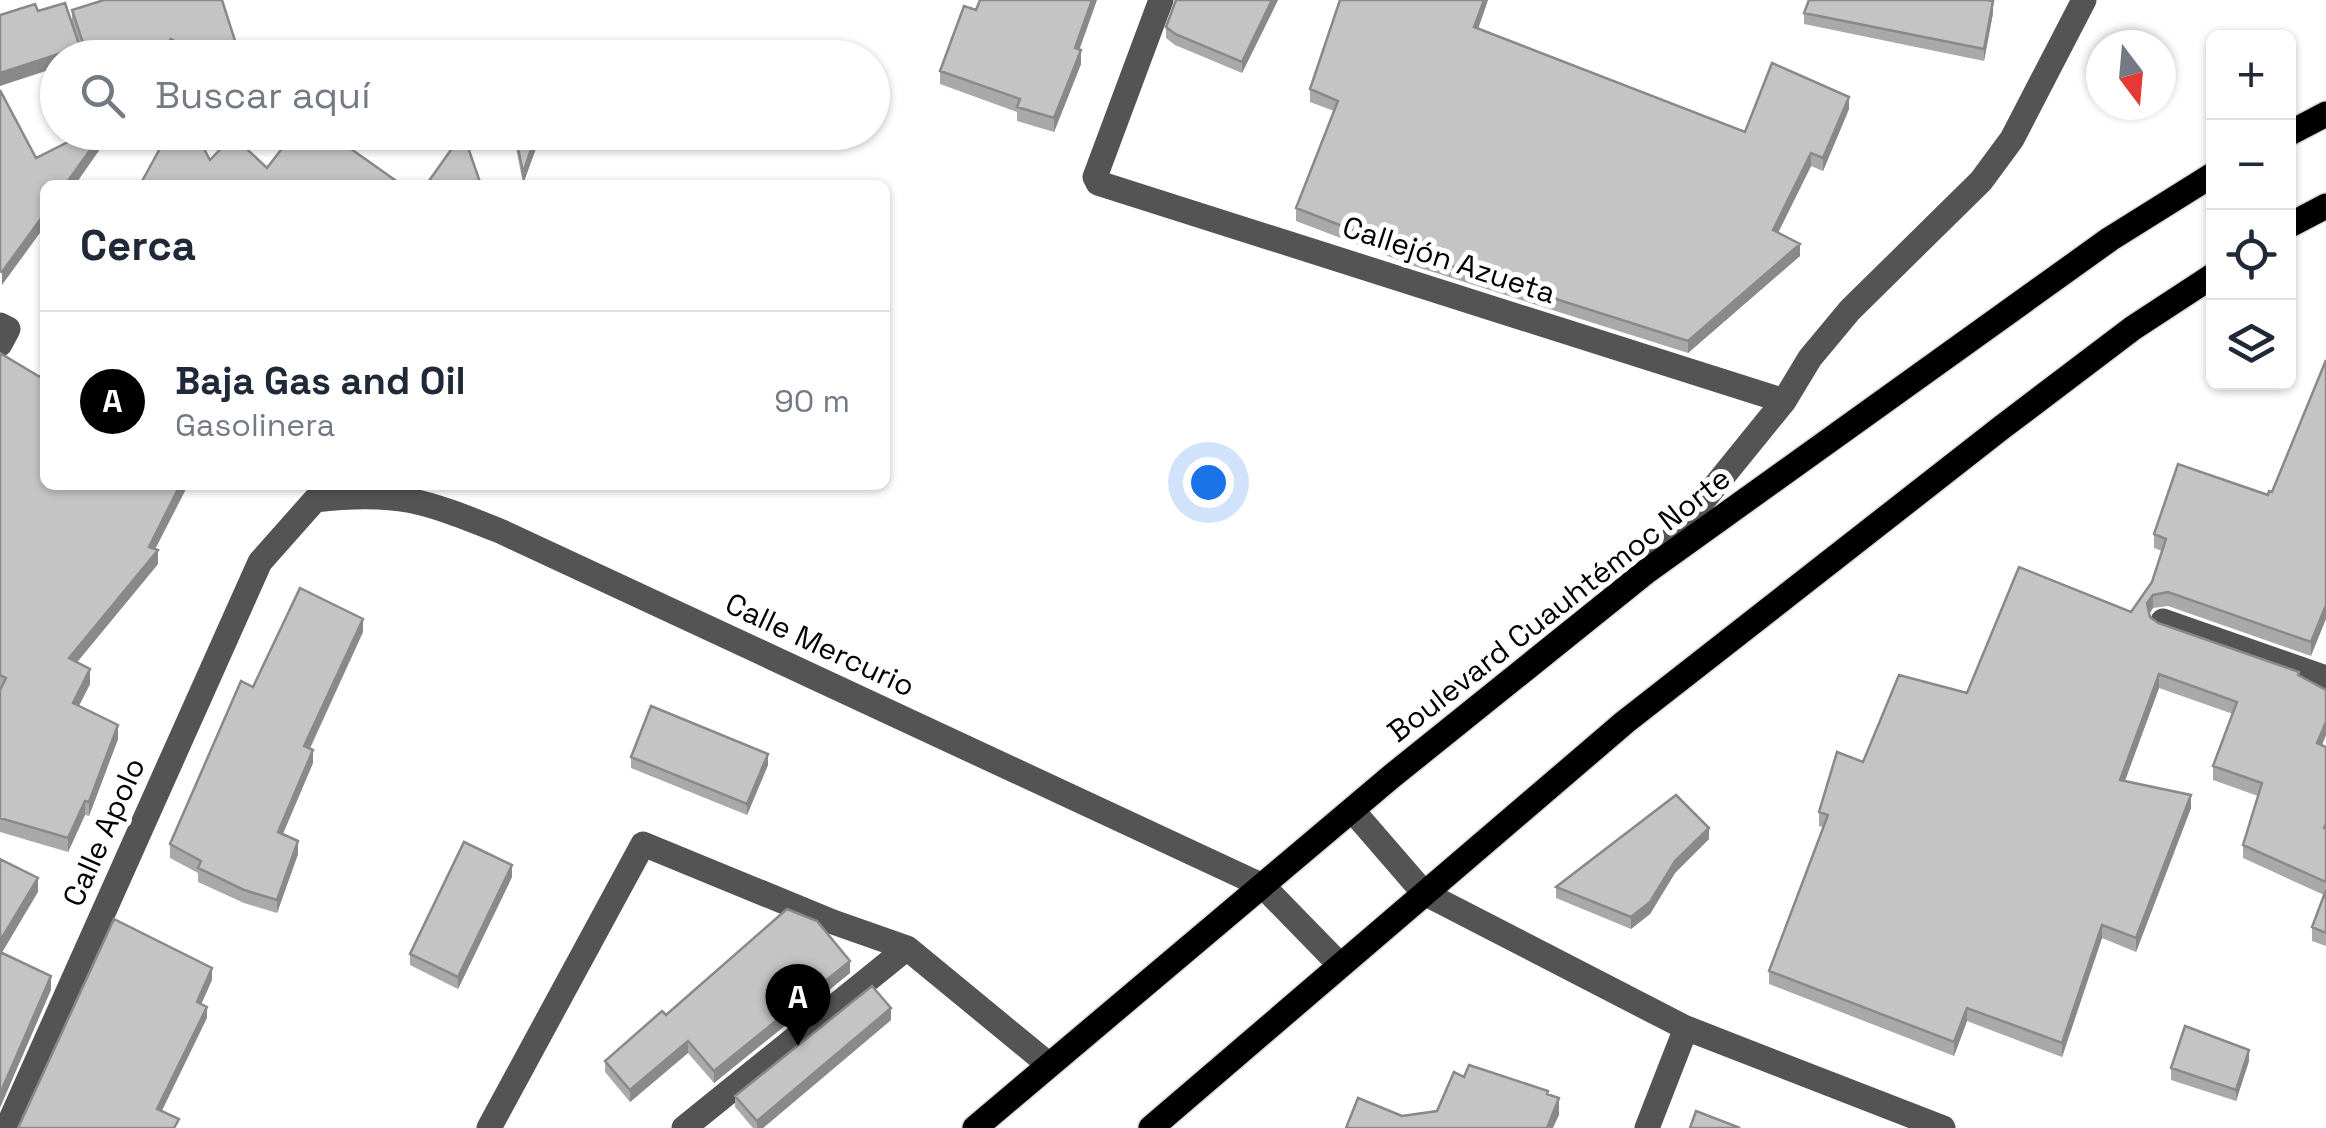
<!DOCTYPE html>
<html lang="es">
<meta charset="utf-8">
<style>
body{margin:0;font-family:"Space Grotesk",sans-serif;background:#f2f2f3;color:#1f2937}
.controls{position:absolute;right:30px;top:30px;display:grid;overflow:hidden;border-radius:15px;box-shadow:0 2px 8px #0004}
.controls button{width:90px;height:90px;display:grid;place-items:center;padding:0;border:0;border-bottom:2px solid #e0e1e3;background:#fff;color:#1f2937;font:50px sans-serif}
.compass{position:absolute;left:2086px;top:30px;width:90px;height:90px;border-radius:50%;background:#fff;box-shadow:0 2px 8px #0004;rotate:164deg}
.you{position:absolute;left:1208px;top:482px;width:35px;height:35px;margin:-25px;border:8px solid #fff;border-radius:50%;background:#1a73e8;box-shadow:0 0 0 15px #1a73e833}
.badge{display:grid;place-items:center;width:65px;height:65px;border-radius:50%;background:#000;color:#fff;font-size:32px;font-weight:700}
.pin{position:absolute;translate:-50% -82px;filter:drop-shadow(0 2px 5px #0008)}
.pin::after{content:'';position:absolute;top:52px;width:35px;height:30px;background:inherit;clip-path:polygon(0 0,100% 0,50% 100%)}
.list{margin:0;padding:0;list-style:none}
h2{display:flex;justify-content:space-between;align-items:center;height:130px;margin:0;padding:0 40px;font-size:42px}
h2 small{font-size:32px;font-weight:400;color:#747a83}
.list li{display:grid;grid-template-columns:65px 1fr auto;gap:30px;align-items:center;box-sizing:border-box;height:180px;padding:0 40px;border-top:2px solid #e0e1e3}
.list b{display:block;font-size:38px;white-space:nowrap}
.list p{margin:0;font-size:32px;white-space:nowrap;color:#747a83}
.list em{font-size:32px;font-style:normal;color:#747a83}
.icon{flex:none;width:55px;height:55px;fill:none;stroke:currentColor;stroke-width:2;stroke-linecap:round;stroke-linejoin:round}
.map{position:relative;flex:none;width:2326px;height:1128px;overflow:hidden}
.search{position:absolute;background:#fff;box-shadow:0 2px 8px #0004;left:40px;top:40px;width:850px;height:110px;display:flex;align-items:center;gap:25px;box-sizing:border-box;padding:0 35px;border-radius:55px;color:#747a83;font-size:38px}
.panel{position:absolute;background:#fff;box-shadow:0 2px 8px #0004;left:40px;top:180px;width:850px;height:310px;border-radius:15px}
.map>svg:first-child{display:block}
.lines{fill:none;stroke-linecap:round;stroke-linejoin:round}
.major-casing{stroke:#dbdbdb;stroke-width:28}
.minor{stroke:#545454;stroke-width:25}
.major{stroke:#000;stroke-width:25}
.wall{fill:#a9a9a9}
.shaded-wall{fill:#898989}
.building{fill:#c4c4c4;stroke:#898989;stroke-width:2.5}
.labels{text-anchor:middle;stroke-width:10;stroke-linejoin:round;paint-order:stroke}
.street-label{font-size:30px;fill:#000;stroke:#fff}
</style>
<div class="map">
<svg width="2326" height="1128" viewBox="0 0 2326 1128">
<rect width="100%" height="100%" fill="#fff"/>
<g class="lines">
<g class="major-casing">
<path id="major" d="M2288 134 2326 114
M2288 226 2326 206
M975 1128 1392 776 1647 571 2110 239 2214 174
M1151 1128 1625 722 2001 428 2133 328 2214 275"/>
</g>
<path class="minor" d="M1161 0 1095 177 1098 183 1784 401
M0 325 8 329 0 344
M1655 560 1784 401 1810 358 1850 310 1981 181 2012 139 2084 0
M2163 621 2326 678
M1353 811 1424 893 1686 1028 1943 1128
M7 1128 260 562 315 500C397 490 425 501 500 531L1263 886 1340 965
M489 1128 643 844 833 922 907 948
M684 1128 907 948 1048 1064
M1647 1128 1686 1028"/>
<use href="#major" class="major"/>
</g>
<path class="wall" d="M1176 0H1278L1242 73 1175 45 1166 38V27Z
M1340 0H1488L1478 29 1745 132 1849 109 1823 171 1811 166 1778 233 1800 256 1688 353 1414 266 1296 221V208L1334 111 1310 102V89Z
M72 10 238 58H181L171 51 166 58H83L80 47V58H58L38 11 72 23Z
M1804 13H1993L1984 61 1804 24Z
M1080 50 1081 64 1054 132 1017 121V112L940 84V71Z
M513 132H542L523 184Z
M0 353 45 485H188L155 549 158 564 77 662 90 684 79 706 118 739 89 816 85 815 68 852 0 832Z
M2326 360 2311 656 2168 606 2153 608 2149 614 2150 617 2158 623 2299 675 2326 690V735L2322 745 2326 747V946L2312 941V927L2324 895 2243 858V845L2258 796 2213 780V766L2233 714 2159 688 2125 781 2191 808 2136 952 2102 938 2062 1057 1967 1021 1954 1056 1769 984V971L1823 827 1819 826V812L1863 762 1967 693 2131 612 2152 582 2162 551 2154 548V534L2272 492Z
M363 632 310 749 313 763 283 834 298 854 277 913 244 903 198 882V873L170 858V844L253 687Z
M631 757 768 765 747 815 631 768Z
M1709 839 1675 873 1650 914 1631 929 1556 898V887Z
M512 877 458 989 410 965V954Z
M850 973 714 1083 688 1053 630 1102 605 1072V1061L666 1015Z
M891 1020 763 1128H753L735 1107V1096Z
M2249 1061 2236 1101 2171 1080V1068Z"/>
<path class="shaded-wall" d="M1092 0H1097L1075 62V48Z
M1272 0H1278L1242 73V62Z
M1484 0H1488L1474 40V27Z
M1993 1V13L1984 61V49Z
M171 39V51L166 58H157Z
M80 47V58H58V67L0 86V73Z
M238 50V58H206Z
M1081 50V64L1054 132V118Z
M1849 97V109L1823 171V158Z
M103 132H112L75 185H65Z
M537 132H542L523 184V173Z
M1811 153V166L1773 243V230Z
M45 213V226L2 285V272Z
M1800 244V256L1688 353V341Z
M180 485H188L149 561 158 550V564L69 672V658L149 547Z
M2153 595V608L2147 617V603Z
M2326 605V619L2311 656V642Z
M363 619V632L304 760V746Z
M90 669V684L73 717V703Z
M2159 674V688L2120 794V780Z
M2326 722V735L2317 757V743Z
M118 725V739L89 816V802Z
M313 750V763L278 845V832Z
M768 754V765L747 815V804Z
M2191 795V808L2136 952V938Z
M85 801V815L68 852V838Z
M1709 828V839L1675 873 1650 914 1631 929V917L1675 861Z
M298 841V854L277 913V900Z
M512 865V877L458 989V977Z
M38 878V892L0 956V941Z
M2102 925V938L2062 1057V1043Z
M850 961V973L714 1083V1071Z
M212 968V980L197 1014V1002Z
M51 976V990L0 1108V1094Z
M207 1007V1018L157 1121V1109Z
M891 1008V1020L763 1128H757V1121Z
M1967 1008V1021L1954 1056V1042Z
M688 1041V1053L630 1102V1090Z
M2249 1050V1061L2236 1101V1090Z
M1559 1098V1115L1553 1128H1547Z"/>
<path class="building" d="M104 0H222L238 50 201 58 171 39 157 58H88L72 10Z
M980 0H1092L1075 48 1081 50 1054 118 1017 107 1020 99 940 71 964 6 976 10Z
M1176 0H1272L1242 62 1175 34 1166 27Z
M1340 0H1484L1474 27 1745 132 1772 63 1849 97 1823 158 1811 153 1773 230 1800 244 1688 341 1414 254 1296 208 1338 101 1310 89Z
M1809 0H1986L1993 1 1984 49 1804 13Z
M65 3 80 47 0 73V15L35 4 38 11Z
M0 90 36 158 88 132H103L65 185H45V213L2 272 0 271Z
M169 132H195L210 160 233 136 267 168 294 133 306 141 314 132H327L402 185H140Z
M515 132H537L523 173Z
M463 133 481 185H426Z
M0 353 40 377 43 372 45 373V485H180L149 547 158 550 69 658 90 669 73 703 118 725 89 802 85 801 68 838 0 818V690L6 678 0 675Z
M2326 360V605L2311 642 2168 592 2153 595 2147 603 2150 617 2158 623 2299 672 2298 675 2326 690V722L2317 743 2326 747V824L2324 828 2326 829V882L2243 845 2262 783 2213 766 2237 702 2159 674 2120 780 2191 795 2136 938 2102 925 2062 1043 1967 1008 1954 1042 1769 971 1828 815 1819 812 1837 752 1863 762 1899 675 1967 693 2019 567 2131 612 2152 582 2166 539 2154 534 2178 464 2268 495 2269 491 2272 492Z
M300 588 363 619 304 746 313 750 278 832 298 841 277 900 244 890 198 868 201 861 170 844 241 681 253 687Z
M651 706 768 754 747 804 631 757Z
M1676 795 1709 828 1675 861 1650 902 1631 917 1556 887Z
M464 842 512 865 458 977 410 954Z
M0 859 38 878 0 941Z
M2326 890V933L2312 927Z
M787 909 817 921 850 961 714 1071 688 1041 630 1090 605 1061 662 1011 666 1015Z
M114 919 212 968 197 1002 207 1007 157 1109 179 1119 174 1128H18Z
M0 952 51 976 0 1094Z
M872 986 891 1008 757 1121 735 1096Z
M2185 1026 2249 1050 2236 1090 2171 1068Z
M1469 1065 1548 1091 1547 1094 1559 1098 1547 1128H1346L1358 1098 1402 1116 1437 1111 1454 1072 1464 1077Z
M1696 1111 1740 1128H1690Z"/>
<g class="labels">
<g class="street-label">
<text transform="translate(1449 260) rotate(18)" y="10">Callejón Azueta</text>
<text transform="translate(1559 605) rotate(-38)" y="10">Boulevard Cuauhtémoc Norte</text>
<text transform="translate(820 645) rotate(25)" y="10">Calle Mercurio</text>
<text transform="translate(104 832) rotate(-66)" y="10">Calle Apolo</text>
</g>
</g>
</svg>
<div class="controls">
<button>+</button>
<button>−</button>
<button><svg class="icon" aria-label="locate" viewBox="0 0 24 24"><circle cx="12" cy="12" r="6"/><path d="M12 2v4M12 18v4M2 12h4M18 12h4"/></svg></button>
<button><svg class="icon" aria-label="layers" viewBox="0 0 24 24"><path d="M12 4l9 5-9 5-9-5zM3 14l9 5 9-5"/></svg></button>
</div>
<svg class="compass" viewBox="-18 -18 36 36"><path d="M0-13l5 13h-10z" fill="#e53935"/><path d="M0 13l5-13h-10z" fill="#747a83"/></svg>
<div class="you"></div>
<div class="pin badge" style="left:798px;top:1046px">A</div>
<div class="search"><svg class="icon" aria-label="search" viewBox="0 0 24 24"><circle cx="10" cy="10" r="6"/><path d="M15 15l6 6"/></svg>Buscar aquí</div>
<section class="panel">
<h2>Cerca<small></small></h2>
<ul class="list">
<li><span class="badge">A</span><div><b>Baja Gas and Oil</b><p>Gasolinera</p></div><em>90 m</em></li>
</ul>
</section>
</div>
